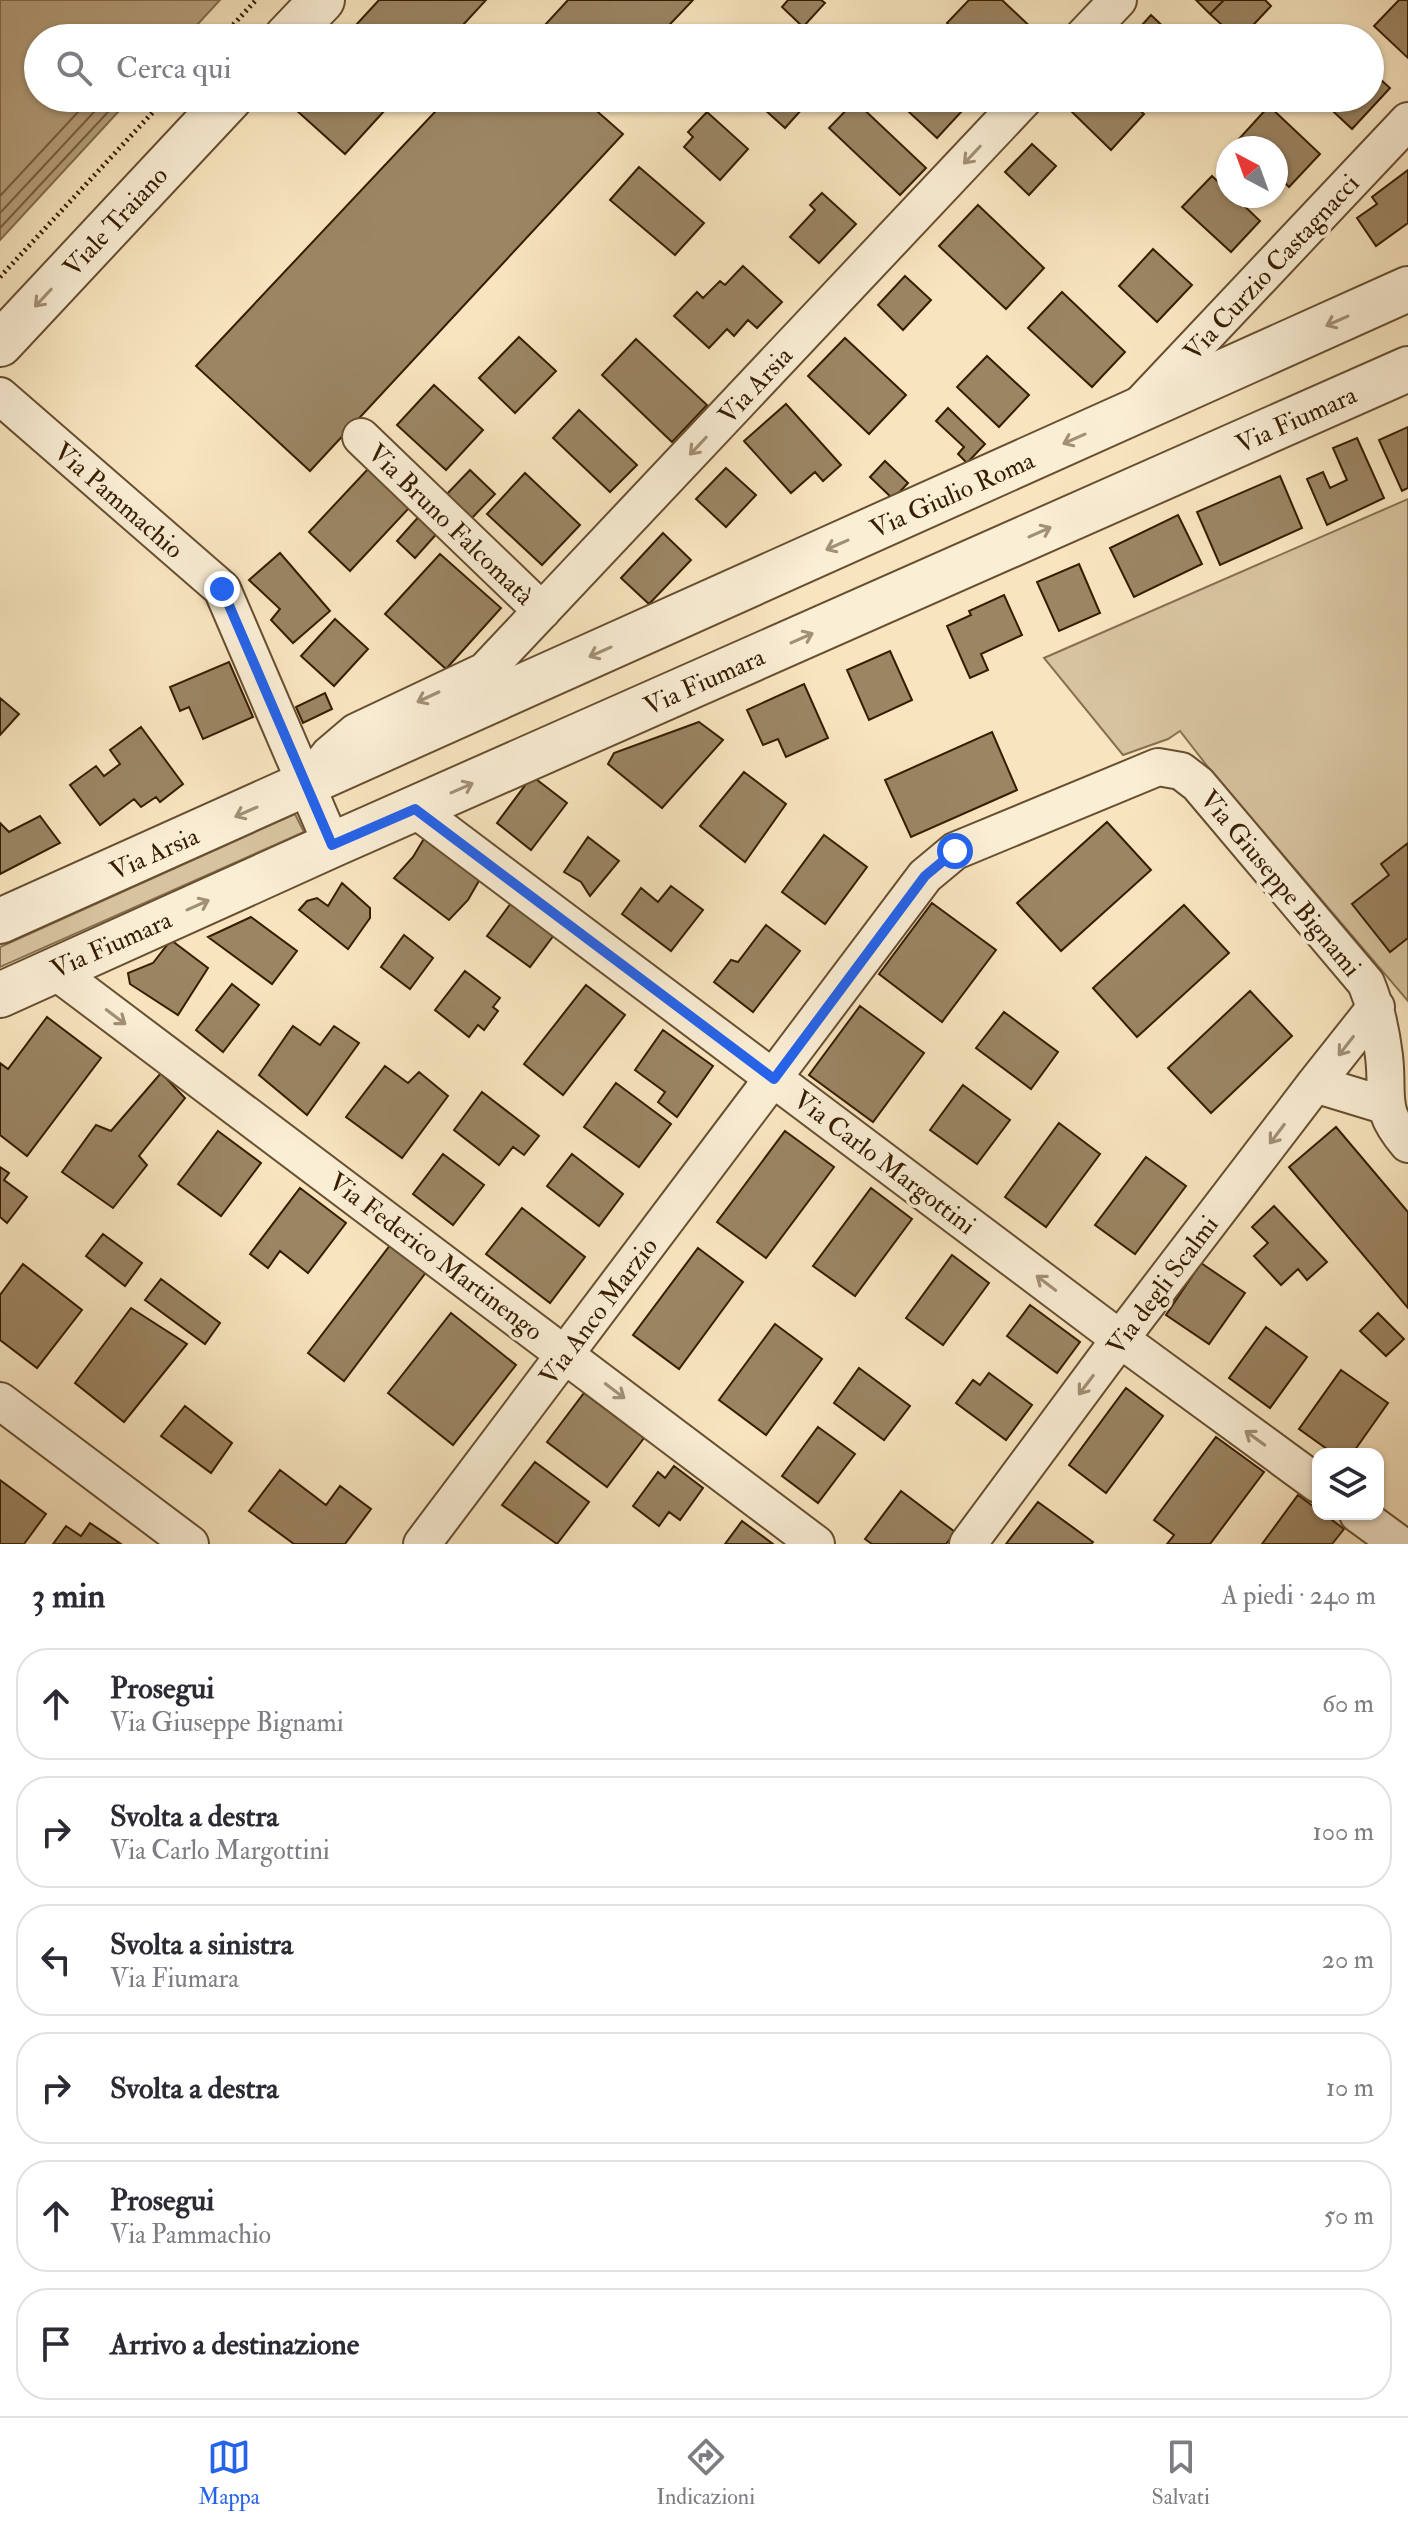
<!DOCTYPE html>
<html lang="it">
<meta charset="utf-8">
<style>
body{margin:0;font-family:"IM FELL Double Pica",serif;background:#f2f2f3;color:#2b2b33}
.controls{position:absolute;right:24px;bottom:24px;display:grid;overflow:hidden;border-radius:16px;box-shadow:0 2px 6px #0004}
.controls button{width:72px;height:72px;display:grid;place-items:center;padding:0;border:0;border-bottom:2px solid #e1e1e2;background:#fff;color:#2b2b33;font:40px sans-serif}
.compass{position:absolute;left:1216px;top:136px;width:72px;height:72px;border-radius:50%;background:#fff;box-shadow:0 2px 6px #0004;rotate:319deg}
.stop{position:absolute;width:24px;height:24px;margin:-18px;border:6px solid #2563eb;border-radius:50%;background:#fff}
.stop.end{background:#2563eb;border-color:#fff;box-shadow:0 2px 8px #0008}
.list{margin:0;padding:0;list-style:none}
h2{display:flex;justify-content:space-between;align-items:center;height:104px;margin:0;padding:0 32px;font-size:34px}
h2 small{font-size:26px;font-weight:400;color:#7c7c81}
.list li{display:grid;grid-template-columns:52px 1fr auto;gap:24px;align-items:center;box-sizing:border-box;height:112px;margin:0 16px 16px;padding:0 16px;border:2px solid #e1e1e2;border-radius:32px}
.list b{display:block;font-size:30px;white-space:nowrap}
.list p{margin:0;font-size:26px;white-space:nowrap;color:#7c7c81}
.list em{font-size:26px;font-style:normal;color:#7c7c81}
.icon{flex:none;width:44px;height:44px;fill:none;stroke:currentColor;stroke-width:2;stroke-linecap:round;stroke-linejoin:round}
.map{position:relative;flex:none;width:1408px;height:1544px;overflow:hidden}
.search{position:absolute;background:#fff;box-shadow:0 2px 6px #0004;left:24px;right:24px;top:24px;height:88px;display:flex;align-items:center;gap:20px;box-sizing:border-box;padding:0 28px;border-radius:44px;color:#7c7c81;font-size:30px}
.sheet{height:872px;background:#fff}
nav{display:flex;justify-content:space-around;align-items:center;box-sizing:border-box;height:112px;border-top:2px solid #e1e1e2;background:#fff;font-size:22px;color:#7c7c81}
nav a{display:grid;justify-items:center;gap:4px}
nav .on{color:#2563eb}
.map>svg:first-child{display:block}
.green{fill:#d7c39f;stroke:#877050;stroke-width:2}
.water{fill:#b6a17e;stroke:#836c4c;stroke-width:2}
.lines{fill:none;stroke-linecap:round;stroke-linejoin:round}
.shore{stroke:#765f3f;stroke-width:2}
.building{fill:#9b8563;stroke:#371d00;stroke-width:2}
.minor-casing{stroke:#674f30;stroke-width:40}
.tertiary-casing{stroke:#674f30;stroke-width:48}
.path{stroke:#371d00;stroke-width:5;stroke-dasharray:2 4;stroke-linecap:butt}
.minor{stroke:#faeed5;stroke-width:36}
.tertiary{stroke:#faeed5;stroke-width:44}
.oneway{stroke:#a29075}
.route{stroke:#2563eb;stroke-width:10}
.labels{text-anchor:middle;stroke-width:7;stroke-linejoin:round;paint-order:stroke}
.street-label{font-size:26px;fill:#371d00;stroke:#faeed5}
</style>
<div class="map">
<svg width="1408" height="1544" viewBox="0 0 1408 1544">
<rect width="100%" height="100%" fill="#f8e5bf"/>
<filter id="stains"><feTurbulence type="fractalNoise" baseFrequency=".0025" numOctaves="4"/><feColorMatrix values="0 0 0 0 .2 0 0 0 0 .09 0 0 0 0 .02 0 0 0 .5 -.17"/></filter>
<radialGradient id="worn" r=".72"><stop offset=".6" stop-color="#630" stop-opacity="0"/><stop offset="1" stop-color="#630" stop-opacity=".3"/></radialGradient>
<path class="green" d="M1408 499V1001L1208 767 1180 731 1168 739 1123 755 1044 658Z
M295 814 304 832 0 967V947Z"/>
<path class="water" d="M0 0H220L185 38H38V98H131L0 240Z"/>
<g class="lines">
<path class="shore" d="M0 196 91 98
M0 213 107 98
M0 228 121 98"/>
</g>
<path class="building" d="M379 0H486L451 38H344Z
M568 0H693L657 38H533Z
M788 0H821L825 3 803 27 782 7Z
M969 0H1002L1039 35 1036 38H963L947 23Z
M1196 0H1224L1210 14Z
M1224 0H1265L1271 6 1241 38H1236L1210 14Z
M1399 0H1408V58L1374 26Z
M1151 15 1172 35 1169 38 1132 36Z
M1370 70 1390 88 1352 129 1319 98H1370Z
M287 98H396L345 154 285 100Z
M448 98H582L623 134 310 471 196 366Z
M752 98H812L785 128Z
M894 98H974L937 138Z
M1083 98H1126L1144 114 1111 150 1071 111Z
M855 101 926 168 900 195 829 128Z
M1269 106 1320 154 1289 187 1276 174V148H1248L1239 139Z
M707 112 748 149 720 180 684 147 693 137 688 132Z
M1032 144 1056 166 1029 195 1005 172Z
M639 167 704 223 675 255 610 200Z
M1408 170V223L1376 246 1357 218 1377 204 1372 197Z
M1212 176 1228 191V196H1234L1260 221 1231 252 1182 207Z
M822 193 856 224 819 263 790 237 815 210 810 205Z
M978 205 1044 268 1006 309 939 246Z
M1153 249 1192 285 1157 322 1119 286Z
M743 266 782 302 757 328 748 320 734 336 727 329 709 348 674 316 697 292 703 298 720 281 725 285Z
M905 276 931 300 903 330 878 305Z
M1062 292 1125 352 1092 387 1028 328Z
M519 337 556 371 515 413 479 378Z
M845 338 906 395 869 434 808 376Z
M636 339 707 405 672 442 602 375Z
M987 356 1029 395 999 427 957 387Z
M434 385 483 430 446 470 397 425Z
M786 404 841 465 823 481 815 472 791 493 744 441Z
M948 408 985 444 967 463 958 454 964 447 936 421Z
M579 410 637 465 610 492 553 438Z
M1408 427V488L1402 491 1379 440Z
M1357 438 1384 498 1327 525 1307 479 1323 472 1330 488 1347 480 1333 448Z
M885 461 908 483 893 499 870 477Z
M726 468 756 495 726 527 696 499Z
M368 469 409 508 350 571 309 532Z
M470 470 495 494 469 521 444 497Z
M525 473 580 525 542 565 487 514Z
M1280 476 1302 528 1220 565 1197 512Z
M422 513 440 530 415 558 397 541Z
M1178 515 1202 564 1134 597 1110 548Z
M663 533 691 560 649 604 621 578Z
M280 553 330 611 293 643 271 620 280 609 249 580Z
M440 554 501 608 446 669 385 614Z
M1079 564 1100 613 1059 631 1037 582Z
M1004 595 1022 635 981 654 988 670 970 678 947 626 971 615 969 611Z
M335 619 368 649 334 686 301 656Z
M890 651 912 700 869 720 847 670Z
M229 662 253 717 203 739 189 707 180 711 170 687Z
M804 684 828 738 786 757 778 739 763 745 747 710Z
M325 693 332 709 303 723 296 707Z
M0 698 19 714 0 735Z
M699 722 723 740 662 808 608 764 614 753Z
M141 727 183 784 160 802 156 797 141 807 134 799 100 825 70 785 96 766 104 776 120 764 110 750Z
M992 732 1017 790 911 837 885 780Z
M744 772 786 804 745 862 700 826Z
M532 776 567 803 531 850 497 823Z
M40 816 60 843 0 874V823L9 832Z
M1107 822 1151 870 1061 951 1017 903Z
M824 835 867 867 825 924 782 892Z
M425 837 480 879 468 900 449 920 394 878 413 857Z
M588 837 619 861 590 896 581 882 564 872Z
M1408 843V938L1390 952 1352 904 1389 875 1381 864Z
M342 883 370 908V918L348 949 299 910 307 901 317 898 328 906Z
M671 886 703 910 671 951 622 914 641 888 658 902Z
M511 903 554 935 530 967 487 936Z
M932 903 996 950 942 1022 879 974Z
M1184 905 1229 953 1137 1037 1093 988Z
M251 917 297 951 272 984 208 937Z
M766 925 800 951 753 1012 714 982 731 960 738 962Z
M404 935 433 958 410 989 381 967Z
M171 940 208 968 178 1015 130 984 128 973 153 963Z
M465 971 500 998 493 1007 498 1011 484 1030 478 1025 469 1037 435 1010Z
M232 984 259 1005 223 1052 196 1030Z
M586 985 625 1015 563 1095 524 1064Z
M1250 991 1292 1036 1211 1113 1168 1068Z
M860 1006 924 1053 873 1122 809 1075Z
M1004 1012 1058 1052 1031 1089 976 1048Z
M47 1017 101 1058 27 1156 0 1135V1063L8 1069Z
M293 1026 320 1045 334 1026 359 1043 307 1115 259 1075Z
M663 1030 713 1066 677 1117 658 1102 665 1092 635 1070Z
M385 1066 408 1083 419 1072 448 1096 402 1158 346 1117Z
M161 1073 185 1098 139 1156 147 1165 113 1208 62 1172 96 1125 111 1131Z
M616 1083 671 1124 639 1167 584 1127Z
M963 1085 1010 1120 977 1164 930 1130Z
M482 1092 539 1136 524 1155 513 1147 499 1165 454 1130Z
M1059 1123 1100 1154 1046 1227 1005 1197Z
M1336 1127 1408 1212V1308L1289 1167Z
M218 1131 261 1163 221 1216 178 1184Z
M785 1131 834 1167 766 1258 717 1222Z
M443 1154 484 1185 453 1225 413 1194Z
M572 1154 623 1194 599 1226 547 1186Z
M1146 1157 1186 1186 1135 1254 1095 1225Z
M0 1167 9 1173 4 1180 27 1197 7 1223 0 1217Z
M300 1188 346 1223 308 1273 280 1251 268 1268 250 1254Z
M871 1188 912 1219 855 1296 813 1266Z
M1274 1206 1327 1262 1307 1280 1298 1269 1281 1285 1254 1256 1268 1243 1252 1227Z
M522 1208 585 1257 550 1303 486 1254Z
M103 1234 142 1263 125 1286 86 1256Z
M391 1244 427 1271 344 1381 308 1353Z
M698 1248 743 1282 679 1369 633 1335Z
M952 1255 989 1283 943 1345 906 1318Z
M1201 1263 1245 1293 1209 1344 1166 1315Z
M23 1264 82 1310 37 1368 0 1340V1295Z
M161 1279 220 1323 205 1344 145 1300Z
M1030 1305 1080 1342 1057 1373 1007 1336Z
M131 1308 187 1344 124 1422 75 1383Z
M451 1313 516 1365 453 1445 388 1393Z
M1378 1313 1404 1339 1386 1356 1360 1331Z
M775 1324 822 1359 766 1435 719 1400Z
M1266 1327 1307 1357 1270 1408 1229 1378Z
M859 1368 910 1406 884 1440 834 1403Z
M1341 1370 1388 1403 1352 1454H1334L1299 1429Z
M989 1373 1032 1405 1006 1440 956 1403 973 1380 980 1385Z
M1126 1388 1163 1416 1106 1493 1069 1465Z
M584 1393 644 1438 607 1487 547 1442Z
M185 1406 232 1443 211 1473 161 1436Z
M818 1427 855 1454 818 1503 782 1476Z
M1216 1437 1264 1472 1210 1544H1167L1174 1535 1154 1520Z
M535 1462 589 1502 557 1544 502 1505Z
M674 1466 703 1488 680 1520 669 1512 659 1526 633 1506 658 1472 665 1478Z
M280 1470 326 1505 340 1486 371 1509 345 1544H294L249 1511Z
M0 1480 46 1514 24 1544H0Z
M901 1491 955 1532 946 1544H872L865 1539Z
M1298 1495 1318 1510V1514H1324L1344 1529 1332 1544H1262Z
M1038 1502 1093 1542 1091 1544H1006Z
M742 1521 773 1544H725Z
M90 1523 121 1544H53L66 1526 81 1536Z"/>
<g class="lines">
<g class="minor-casing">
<path id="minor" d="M1082 38 1118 0
M0 396 222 589 332 845
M1140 405 1408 121
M361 437 542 611
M307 783 329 755 356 732 485 671 1025 98
M415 809 1120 1339 1318 1484
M54 970 816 1544
M1315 1084 1376 1007
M0 1401 190 1544
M1358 1514 1399 1544
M422 1544 925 876 955 851 1158 767 1181 771 1198 784 1366 983C1376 1007 1381 1031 1384 1056 1389 1098 1377 1108 1408 1144
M968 1544 1120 1339 1315 1084 1384 1105"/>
</g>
<g class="tertiary-casing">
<path id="tertiary" d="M286 38 322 0
M0 344 230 98
M0 921 1408 289
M0 995 332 845 1408 369"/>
</g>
<path class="path" d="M221 38 256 0
M0 277 166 98"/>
<use href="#minor" class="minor"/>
<use href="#tertiary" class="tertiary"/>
</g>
<defs><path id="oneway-shaft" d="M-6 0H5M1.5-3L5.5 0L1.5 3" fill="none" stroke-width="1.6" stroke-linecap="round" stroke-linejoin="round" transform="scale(2)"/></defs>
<g class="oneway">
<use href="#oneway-shaft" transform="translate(972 155) rotate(133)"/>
<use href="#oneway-shaft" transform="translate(43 298) rotate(133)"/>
<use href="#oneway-shaft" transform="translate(1337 321) rotate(156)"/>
<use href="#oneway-shaft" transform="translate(1074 439) rotate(156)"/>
<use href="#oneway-shaft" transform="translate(698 446) rotate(133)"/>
<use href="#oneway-shaft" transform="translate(1040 532) rotate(-24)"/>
<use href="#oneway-shaft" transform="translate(837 545) rotate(156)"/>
<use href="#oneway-shaft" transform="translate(802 638) rotate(-24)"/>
<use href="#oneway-shaft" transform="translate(600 652) rotate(156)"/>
<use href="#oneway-shaft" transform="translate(428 697) rotate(155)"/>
<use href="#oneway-shaft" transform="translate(462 788) rotate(-24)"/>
<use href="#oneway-shaft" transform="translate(246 812) rotate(156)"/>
<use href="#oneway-shaft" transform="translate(198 905) rotate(-24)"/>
<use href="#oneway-shaft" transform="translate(116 1017) rotate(37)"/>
<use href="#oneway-shaft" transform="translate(1346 1046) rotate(128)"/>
<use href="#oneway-shaft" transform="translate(1277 1134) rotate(127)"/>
<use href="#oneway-shaft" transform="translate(1046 1283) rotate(-143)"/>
<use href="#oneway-shaft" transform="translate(1086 1385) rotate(127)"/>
<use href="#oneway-shaft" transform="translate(615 1391) rotate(37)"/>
<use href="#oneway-shaft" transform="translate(1255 1438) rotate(-144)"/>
</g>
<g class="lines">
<path class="route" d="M222 589 332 845 415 809 774 1079 925 876 955 851"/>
</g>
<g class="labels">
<g class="street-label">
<text transform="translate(115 221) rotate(-47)" y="9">Viale Traiano</text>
<text transform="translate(1271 267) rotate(-47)" y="9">Via Curzio Castagnacci</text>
<text transform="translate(755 385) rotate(-47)" y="9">Via Arsia</text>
<text transform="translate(1296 419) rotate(-24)" y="9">Via Fiumara</text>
<text transform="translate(952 494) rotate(-24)" y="9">Via Giulio Roma</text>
<text transform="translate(119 500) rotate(41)" y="9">Via Pammachio</text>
<text transform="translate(451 524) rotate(44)" y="9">Via Bruno Falcomatà</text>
<text transform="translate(704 681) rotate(-24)" y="9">Via Fiumara</text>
<text transform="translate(154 853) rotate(-24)" y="9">Via Arsia</text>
<text transform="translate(1281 883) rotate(50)" y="9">Via Giuseppe Bignami</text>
<text transform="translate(111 944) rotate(-24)" y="9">Via Fiumara</text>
<text transform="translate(885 1162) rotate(37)" y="9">Via Carlo Margottini</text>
<text transform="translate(436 1256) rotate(37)" y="9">Via Federico Martinengo</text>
<text transform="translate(1162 1285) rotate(-53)" y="9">Via degli Scalmi</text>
<text transform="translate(598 1311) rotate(-53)" y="9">Via Anco Marzio</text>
</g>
</g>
<rect width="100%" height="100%" filter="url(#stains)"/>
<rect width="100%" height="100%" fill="url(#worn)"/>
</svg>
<div class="controls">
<button><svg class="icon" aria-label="layers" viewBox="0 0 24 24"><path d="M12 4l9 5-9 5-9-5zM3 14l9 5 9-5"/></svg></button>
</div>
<svg class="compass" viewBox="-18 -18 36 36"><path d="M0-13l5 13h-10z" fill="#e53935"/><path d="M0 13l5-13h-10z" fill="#7c7c81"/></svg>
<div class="stop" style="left:955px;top:851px"></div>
<div class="stop end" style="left:222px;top:589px"></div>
<div class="search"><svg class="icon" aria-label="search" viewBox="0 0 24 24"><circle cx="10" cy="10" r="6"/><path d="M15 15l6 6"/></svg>Cerca qui</div>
</div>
<section class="sheet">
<h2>3 min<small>A piedi · 240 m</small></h2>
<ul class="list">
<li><svg class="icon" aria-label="ahead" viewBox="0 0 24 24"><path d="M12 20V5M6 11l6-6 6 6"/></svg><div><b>Prosegui</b><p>Via Giuseppe Bignami</p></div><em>60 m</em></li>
<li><svg class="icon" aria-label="right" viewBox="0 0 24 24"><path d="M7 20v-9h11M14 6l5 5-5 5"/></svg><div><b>Svolta a destra</b><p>Via Carlo Margottini</p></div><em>100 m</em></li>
<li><svg class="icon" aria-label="left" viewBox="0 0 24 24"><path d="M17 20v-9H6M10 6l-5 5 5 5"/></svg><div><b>Svolta a sinistra</b><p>Via Fiumara</p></div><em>20 m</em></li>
<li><svg class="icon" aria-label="right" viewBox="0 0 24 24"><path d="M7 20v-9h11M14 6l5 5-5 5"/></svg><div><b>Svolta a destra</b></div><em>10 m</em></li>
<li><svg class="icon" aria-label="ahead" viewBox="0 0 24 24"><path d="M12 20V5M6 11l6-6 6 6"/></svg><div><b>Prosegui</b><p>Via Pammachio</p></div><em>50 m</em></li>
<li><svg class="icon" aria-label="arrive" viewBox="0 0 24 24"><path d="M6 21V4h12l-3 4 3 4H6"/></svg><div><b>Arrivo a destinazione</b></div></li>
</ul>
</section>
<nav>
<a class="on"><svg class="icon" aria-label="map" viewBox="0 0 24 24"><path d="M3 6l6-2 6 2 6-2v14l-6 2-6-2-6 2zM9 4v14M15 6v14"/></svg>Mappa</a>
<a><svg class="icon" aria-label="directions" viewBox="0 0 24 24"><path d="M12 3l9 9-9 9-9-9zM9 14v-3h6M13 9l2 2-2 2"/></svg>Indicazioni</a>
<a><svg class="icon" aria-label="saved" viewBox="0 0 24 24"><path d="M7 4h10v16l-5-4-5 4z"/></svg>Salvati</a>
</nav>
